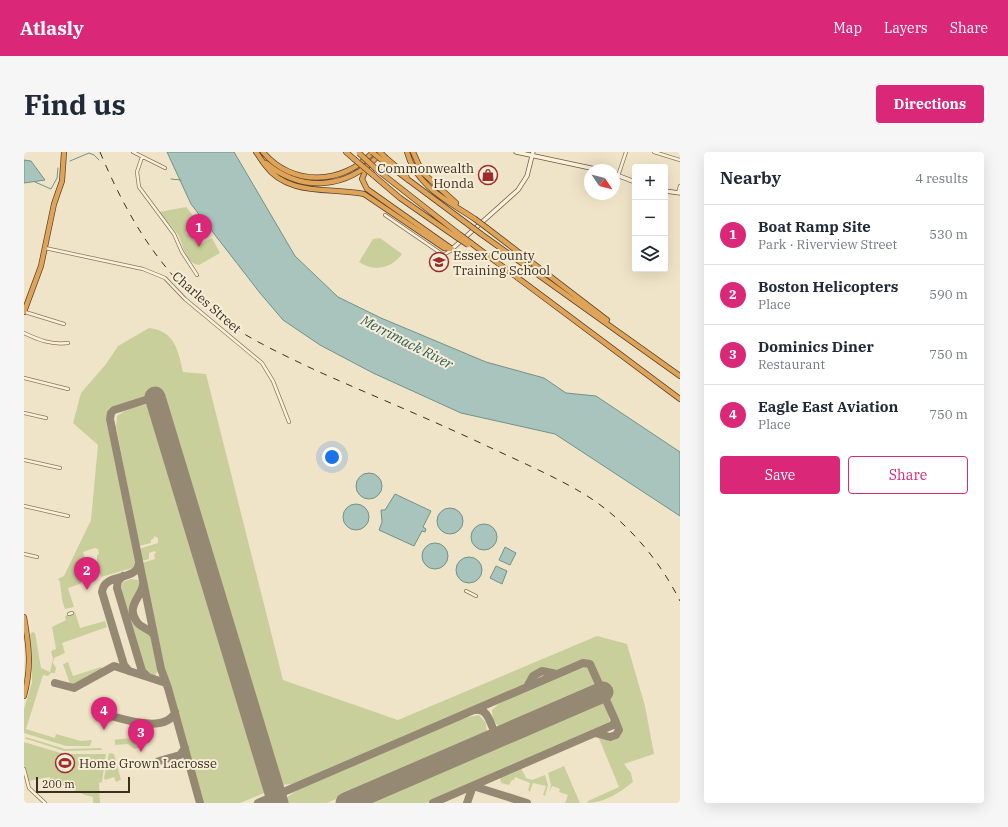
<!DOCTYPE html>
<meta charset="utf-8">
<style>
body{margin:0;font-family:"IBM Plex Serif",serif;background:#f6f6f7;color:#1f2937}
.controls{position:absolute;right:12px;top:12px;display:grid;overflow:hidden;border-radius:4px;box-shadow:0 4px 16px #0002}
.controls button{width:36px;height:36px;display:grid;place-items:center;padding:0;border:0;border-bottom:1px solid #e0e1e3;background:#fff;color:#1f2937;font:20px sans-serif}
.compass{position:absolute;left:560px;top:12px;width:36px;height:36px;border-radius:50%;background:#fff;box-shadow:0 4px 16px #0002;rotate:125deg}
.scale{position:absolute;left:12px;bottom:10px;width:94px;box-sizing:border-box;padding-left:4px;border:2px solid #3d2e20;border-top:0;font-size:11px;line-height:14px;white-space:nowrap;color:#3d2e20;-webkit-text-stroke:3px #f7eed8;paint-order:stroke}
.you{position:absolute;left:308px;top:305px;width:14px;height:14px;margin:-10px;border:3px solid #fff;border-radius:50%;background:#1a73e8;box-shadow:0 0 0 6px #1a73e833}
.badge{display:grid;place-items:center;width:26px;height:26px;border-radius:50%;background:#db2777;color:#fff;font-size:13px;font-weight:700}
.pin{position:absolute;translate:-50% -33px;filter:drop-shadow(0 1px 2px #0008)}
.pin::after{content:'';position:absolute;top:21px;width:14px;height:12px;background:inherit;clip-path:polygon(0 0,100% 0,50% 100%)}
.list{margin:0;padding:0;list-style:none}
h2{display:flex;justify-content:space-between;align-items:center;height:52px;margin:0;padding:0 16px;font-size:17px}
h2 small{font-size:13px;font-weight:400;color:#747a83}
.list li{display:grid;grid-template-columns:26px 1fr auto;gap:12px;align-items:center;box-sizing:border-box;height:60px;padding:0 16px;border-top:1px solid #e0e1e3}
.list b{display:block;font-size:15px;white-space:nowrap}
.list p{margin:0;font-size:13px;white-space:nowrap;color:#747a83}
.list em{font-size:13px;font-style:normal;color:#747a83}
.actions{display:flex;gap:8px;padding:12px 16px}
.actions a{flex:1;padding:9px 0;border:1px solid #db2777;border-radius:4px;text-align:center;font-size:14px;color:#db2777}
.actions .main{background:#db2777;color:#fff}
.icon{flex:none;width:22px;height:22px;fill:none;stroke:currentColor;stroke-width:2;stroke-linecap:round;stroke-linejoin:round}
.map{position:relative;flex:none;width:656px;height:651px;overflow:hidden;border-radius:4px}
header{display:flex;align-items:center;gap:24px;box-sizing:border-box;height:56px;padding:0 20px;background:#db2777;color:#fff}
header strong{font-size:19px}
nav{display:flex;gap:22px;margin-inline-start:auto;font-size:14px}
.intro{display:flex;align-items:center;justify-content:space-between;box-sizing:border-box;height:96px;padding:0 24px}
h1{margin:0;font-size:28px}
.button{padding:10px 18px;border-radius:4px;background:#db2777;color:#fff;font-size:14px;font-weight:700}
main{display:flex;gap:24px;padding:0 24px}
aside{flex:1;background:#fff;border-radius:4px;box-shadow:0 4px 16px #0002}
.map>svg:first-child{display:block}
.green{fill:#c9cf9b}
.water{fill:#a9c4bc;stroke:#6f938a}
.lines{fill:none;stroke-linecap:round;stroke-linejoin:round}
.stream{stroke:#6f938a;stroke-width:1}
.taxiway{stroke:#968974;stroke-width:8}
.runway{stroke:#968974;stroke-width:21}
.street-casing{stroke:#8d765c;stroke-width:4}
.secondary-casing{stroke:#6f573f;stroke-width:5}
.highway-casing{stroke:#5b4430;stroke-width:6}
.street{stroke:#faf1dc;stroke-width:2.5}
.secondary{stroke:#faf1dc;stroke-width:3.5}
.highway{stroke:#e0a458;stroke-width:4.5}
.rail{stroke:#3d2e20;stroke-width:1;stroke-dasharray:7 7;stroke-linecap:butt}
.highway-bridge-casing{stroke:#5b4430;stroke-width:6;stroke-linecap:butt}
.highway-bridge{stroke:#e0a458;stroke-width:4.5}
.labels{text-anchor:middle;stroke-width:4;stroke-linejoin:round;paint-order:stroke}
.poi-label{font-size:13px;fill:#3d2e20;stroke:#f7eed8;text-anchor:start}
.street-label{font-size:13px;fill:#3d2e20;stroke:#f7eed8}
.water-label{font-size:14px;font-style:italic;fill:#2f5d5a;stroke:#f7eed8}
</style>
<header>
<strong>Atlasly</strong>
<nav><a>Map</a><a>Layers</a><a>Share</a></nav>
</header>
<div class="intro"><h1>Find us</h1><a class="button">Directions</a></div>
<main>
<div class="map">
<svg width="656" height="651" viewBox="0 0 656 651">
<rect width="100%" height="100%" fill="#f0e4c8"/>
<path class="green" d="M162 55 176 72 162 79V81L176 92 188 86 196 101 175 113C160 111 160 93 154 83 149 75 141 67 135 60Z
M356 86 378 102C367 117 350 120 335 110L349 87Z
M125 176C151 179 154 198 159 220L182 222 259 528 374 568 573 484 603 492 621 554 630 602 600 612 607 621 609 630C595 641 580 651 563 651L564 649 595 635 574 584 586 588 596 584 598 578 570 513 564 508 531 520 521 516 507 522 503 532 269 632 256 633 138 241 90 255 84 263 112 412 108 416 77 425 73 413V403L75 402 74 397 71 396 59 400 63 413 55 415 54 418 58 431 44 436 50 455 41 457 38 448 36 430 34 427 40 424 67 368 74 293 49 271 57 241 82 212 94 194Z
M121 253H125L127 256 243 640 216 651H179L140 517 118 411 131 407 130 402 132 401 131 399 125 401V407L118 409 115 397 134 391V386L130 384V386L127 388V391L115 394 92 274 93 264 102 258Z
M107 427 115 428 117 434 106 452 110 471 127 484 134 519 130 524 122 520 97 437 99 430Z
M51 460 56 476 81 469 83 475 38 491 41 501 30 506 29 511 32 516 31 521H27L24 524 19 523 2 577 31 586 32 582 57 589 68 588 66 594H42L0 581V557L8 530V503L6 483 8 480 11 481 17 516 26 520 29 507 27 499 32 497 28 475 42 468 41 464Z
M44 510 49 524 77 515 79 517 49 534 46 532 39 512Z
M556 515H563L568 520 573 535 476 576 469 568 468 558 477 550Z
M578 548 582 552 586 569 580 574 402 651H341Z
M455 563 462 571 463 582 303 651H262L261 647C285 627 321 616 351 604 381 591 424 567 455 563Z
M114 575 117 577 122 594 110 597 104 592 91 593V588H88L107 586 111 576Z
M2 585 41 597 77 596 78 598 40 599 6 588 1 587Z
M0 590 40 602H82L78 630 75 631 76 651H69V645L61 643 26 627V625L5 629 0 613Z
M85 601 90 602 97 628 92 630 90 625 81 628 80 626Z
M540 614 556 651H541L544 643 535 640 536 637 528 634 525 641 527 633 524 621Z
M497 616 502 626 508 628 521 623 524 633 521 644 519 643 522 634 509 631 506 640 504 638 506 631 491 625 490 628H488L485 633 477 631 476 625Z"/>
<path class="water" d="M143 0H210L271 104 314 145 357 166 462 210 520 226 542 241 572 244 656 300V364L531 282 437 261 349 221 296 193 259 168 236 141 167 52Z
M0 8 7 9 21 28 0 31Z
M332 334a13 13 0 1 1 26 0a13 13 0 1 1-26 0Z
M371 342 407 359 399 375 402 377 401 380 398 379 390 394 355 378 358 370 357 358H361Z
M319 365a13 13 0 1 1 26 0a13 13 0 1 1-26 0Z
M413 369a13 13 0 1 1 26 0a13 13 0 1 1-26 0Z
M447 385a13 13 0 1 1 26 0a13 13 0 1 1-26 0Z
M398 404a13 13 0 1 1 26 0a13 13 0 1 1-26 0Z
M481 395 492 401 486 413 475 408Z
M432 418a13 13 0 1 1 26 0a13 13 0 1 1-26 0Z
M472 414 483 419 478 432 466 426Z"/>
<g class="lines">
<path class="stream" d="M46 9 65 1 70 3 75 8
M147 27 157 28
M11 30 27 37 33 26 34 16"/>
<path class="taxiway" d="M131 245 90 258 87 261 86 267 137 517 144 536 176 651
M99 424 94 429 93 436 118 519 123 524
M119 432C118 445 101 454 113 470 117 476 126 477 130 483
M105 519 100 513 78 440C81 419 112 431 115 411
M31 531 50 536 90 514 142 531
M503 535 509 524 518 519 533 522
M452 558C463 556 466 570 470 579
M91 565C106 569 143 580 151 560
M571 581 586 585 592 583 595 578 591 568
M438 600 467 588 470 579 479 583 507 571
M135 609 156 603 161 596
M449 634 503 651
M234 651 559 511 566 512 591 568 589 573 409 651
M443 651 449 634"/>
<path class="runway" d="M131 245 254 651
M322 651 579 540"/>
<g class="street-casing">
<path id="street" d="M109 0 141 16
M630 0 656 8
M118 5 113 20 115 35 150 82 158 100 173 123
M594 24 602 0
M654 41 656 34
M361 63 418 102H421L428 98
M21 96 119 117 141 126 161 147 238 211 249 229 265 270
M1 160 40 172
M0 181C15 188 27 193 44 191
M0 226 44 237
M0 261 22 266
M0 308 36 316
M0 354 44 364
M0 402 13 405
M442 439 452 444
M45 462 48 461
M0 617 5 636 21 651"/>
</g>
<g class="secondary-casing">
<path id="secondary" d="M492 0 576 18
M590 22 611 30
M641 39 656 41
M428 97 494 38 503 24 509 0"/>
</g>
<g class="highway-casing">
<path id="highway" d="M232 0C235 4 238 9 241 13 264 45 306 35 340 42L420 96 428 97
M239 0C268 35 319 33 349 0
M322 0 330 7
M383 0C392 34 424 49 451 67
M389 0 398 20 432 51
M362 6 381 22 384 28
M359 9 445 73
M242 11C278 41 323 37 355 3
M343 15 338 27 343 37 428 97
M352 17 435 82
M349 23 376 46 432 85
M463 76 583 168
M457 82 656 224
M447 91 656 247
M0 160 17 114 30 52 38 29 40 0
M0 465C5 494 8 515 0 544"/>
</g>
<use href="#street" class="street"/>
<use href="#secondary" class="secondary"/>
<use href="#highway" class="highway"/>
<path class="rail" d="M76 0C100 57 129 109 176 151 210 180 251 199 291 218 349 244 408 268 465 295 497 310 530 324 560 342 601 367 635 407 656 449"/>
<g class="highway-bridge-casing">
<path id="highway-bridge" d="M348 0 359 9
M356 0 362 6
M335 1 352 17
M330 7 349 23
M451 67 463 76
M445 73 457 82
M435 82 447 91
M432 85 444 93"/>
</g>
<use href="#highway-bridge" class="highway-bridge"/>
</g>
<defs>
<g id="shop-ring" transform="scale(1)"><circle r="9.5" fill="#f7eed8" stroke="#9e2a2b" stroke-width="1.5"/><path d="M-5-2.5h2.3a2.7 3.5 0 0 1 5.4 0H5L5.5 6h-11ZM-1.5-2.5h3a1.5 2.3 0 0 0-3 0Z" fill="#9e2a2b"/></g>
<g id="school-ring" transform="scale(1)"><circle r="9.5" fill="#f7eed8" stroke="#9e2a2b" stroke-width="1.5"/><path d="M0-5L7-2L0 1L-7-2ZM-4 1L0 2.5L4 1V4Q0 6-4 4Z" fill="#9e2a2b"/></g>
<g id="stadium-ring" transform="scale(1)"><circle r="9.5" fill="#f7eed8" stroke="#9e2a2b" stroke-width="1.5"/><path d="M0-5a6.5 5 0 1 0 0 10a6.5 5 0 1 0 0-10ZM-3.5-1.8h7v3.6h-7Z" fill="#9e2a2b"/></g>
</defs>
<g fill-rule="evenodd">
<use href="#shop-ring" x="464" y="23"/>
<use href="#school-ring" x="415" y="110"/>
<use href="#stadium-ring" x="41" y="611"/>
</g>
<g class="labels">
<g class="poi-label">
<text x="450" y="21" text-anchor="end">Commonwealth<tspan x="450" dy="15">Honda</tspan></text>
<text x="429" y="108">Essex County<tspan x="429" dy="15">Training School</tspan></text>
<text x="55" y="616">Home Grown Lacrosse</text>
</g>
<g class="street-label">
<text transform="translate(183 150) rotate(41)" y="5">Charles Street</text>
</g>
<g class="water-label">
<text transform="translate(383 190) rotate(27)" y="5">Merrimack River</text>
</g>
</g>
</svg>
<div class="controls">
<button>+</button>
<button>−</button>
<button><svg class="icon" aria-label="layers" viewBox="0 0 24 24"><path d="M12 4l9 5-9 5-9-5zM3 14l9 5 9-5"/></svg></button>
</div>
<svg class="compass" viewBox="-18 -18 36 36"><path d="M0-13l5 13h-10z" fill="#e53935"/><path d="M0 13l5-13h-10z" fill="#747a83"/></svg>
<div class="scale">200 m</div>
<div class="you"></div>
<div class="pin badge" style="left:175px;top:95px">1</div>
<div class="pin badge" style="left:63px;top:438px">2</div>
<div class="pin badge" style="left:117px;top:600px">3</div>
<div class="pin badge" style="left:80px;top:578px">4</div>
</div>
<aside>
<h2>Nearby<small>4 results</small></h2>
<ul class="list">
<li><span class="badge">1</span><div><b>Boat Ramp Site</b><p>Park · Riverview Street</p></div><em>530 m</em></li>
<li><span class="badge">2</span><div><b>Boston Helicopters</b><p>Place</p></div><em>590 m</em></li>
<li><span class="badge">3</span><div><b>Dominics Diner</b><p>Restaurant</p></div><em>750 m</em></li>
<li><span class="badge">4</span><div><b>Eagle East Aviation</b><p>Place</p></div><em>750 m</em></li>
</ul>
<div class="actions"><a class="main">Save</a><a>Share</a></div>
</aside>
</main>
